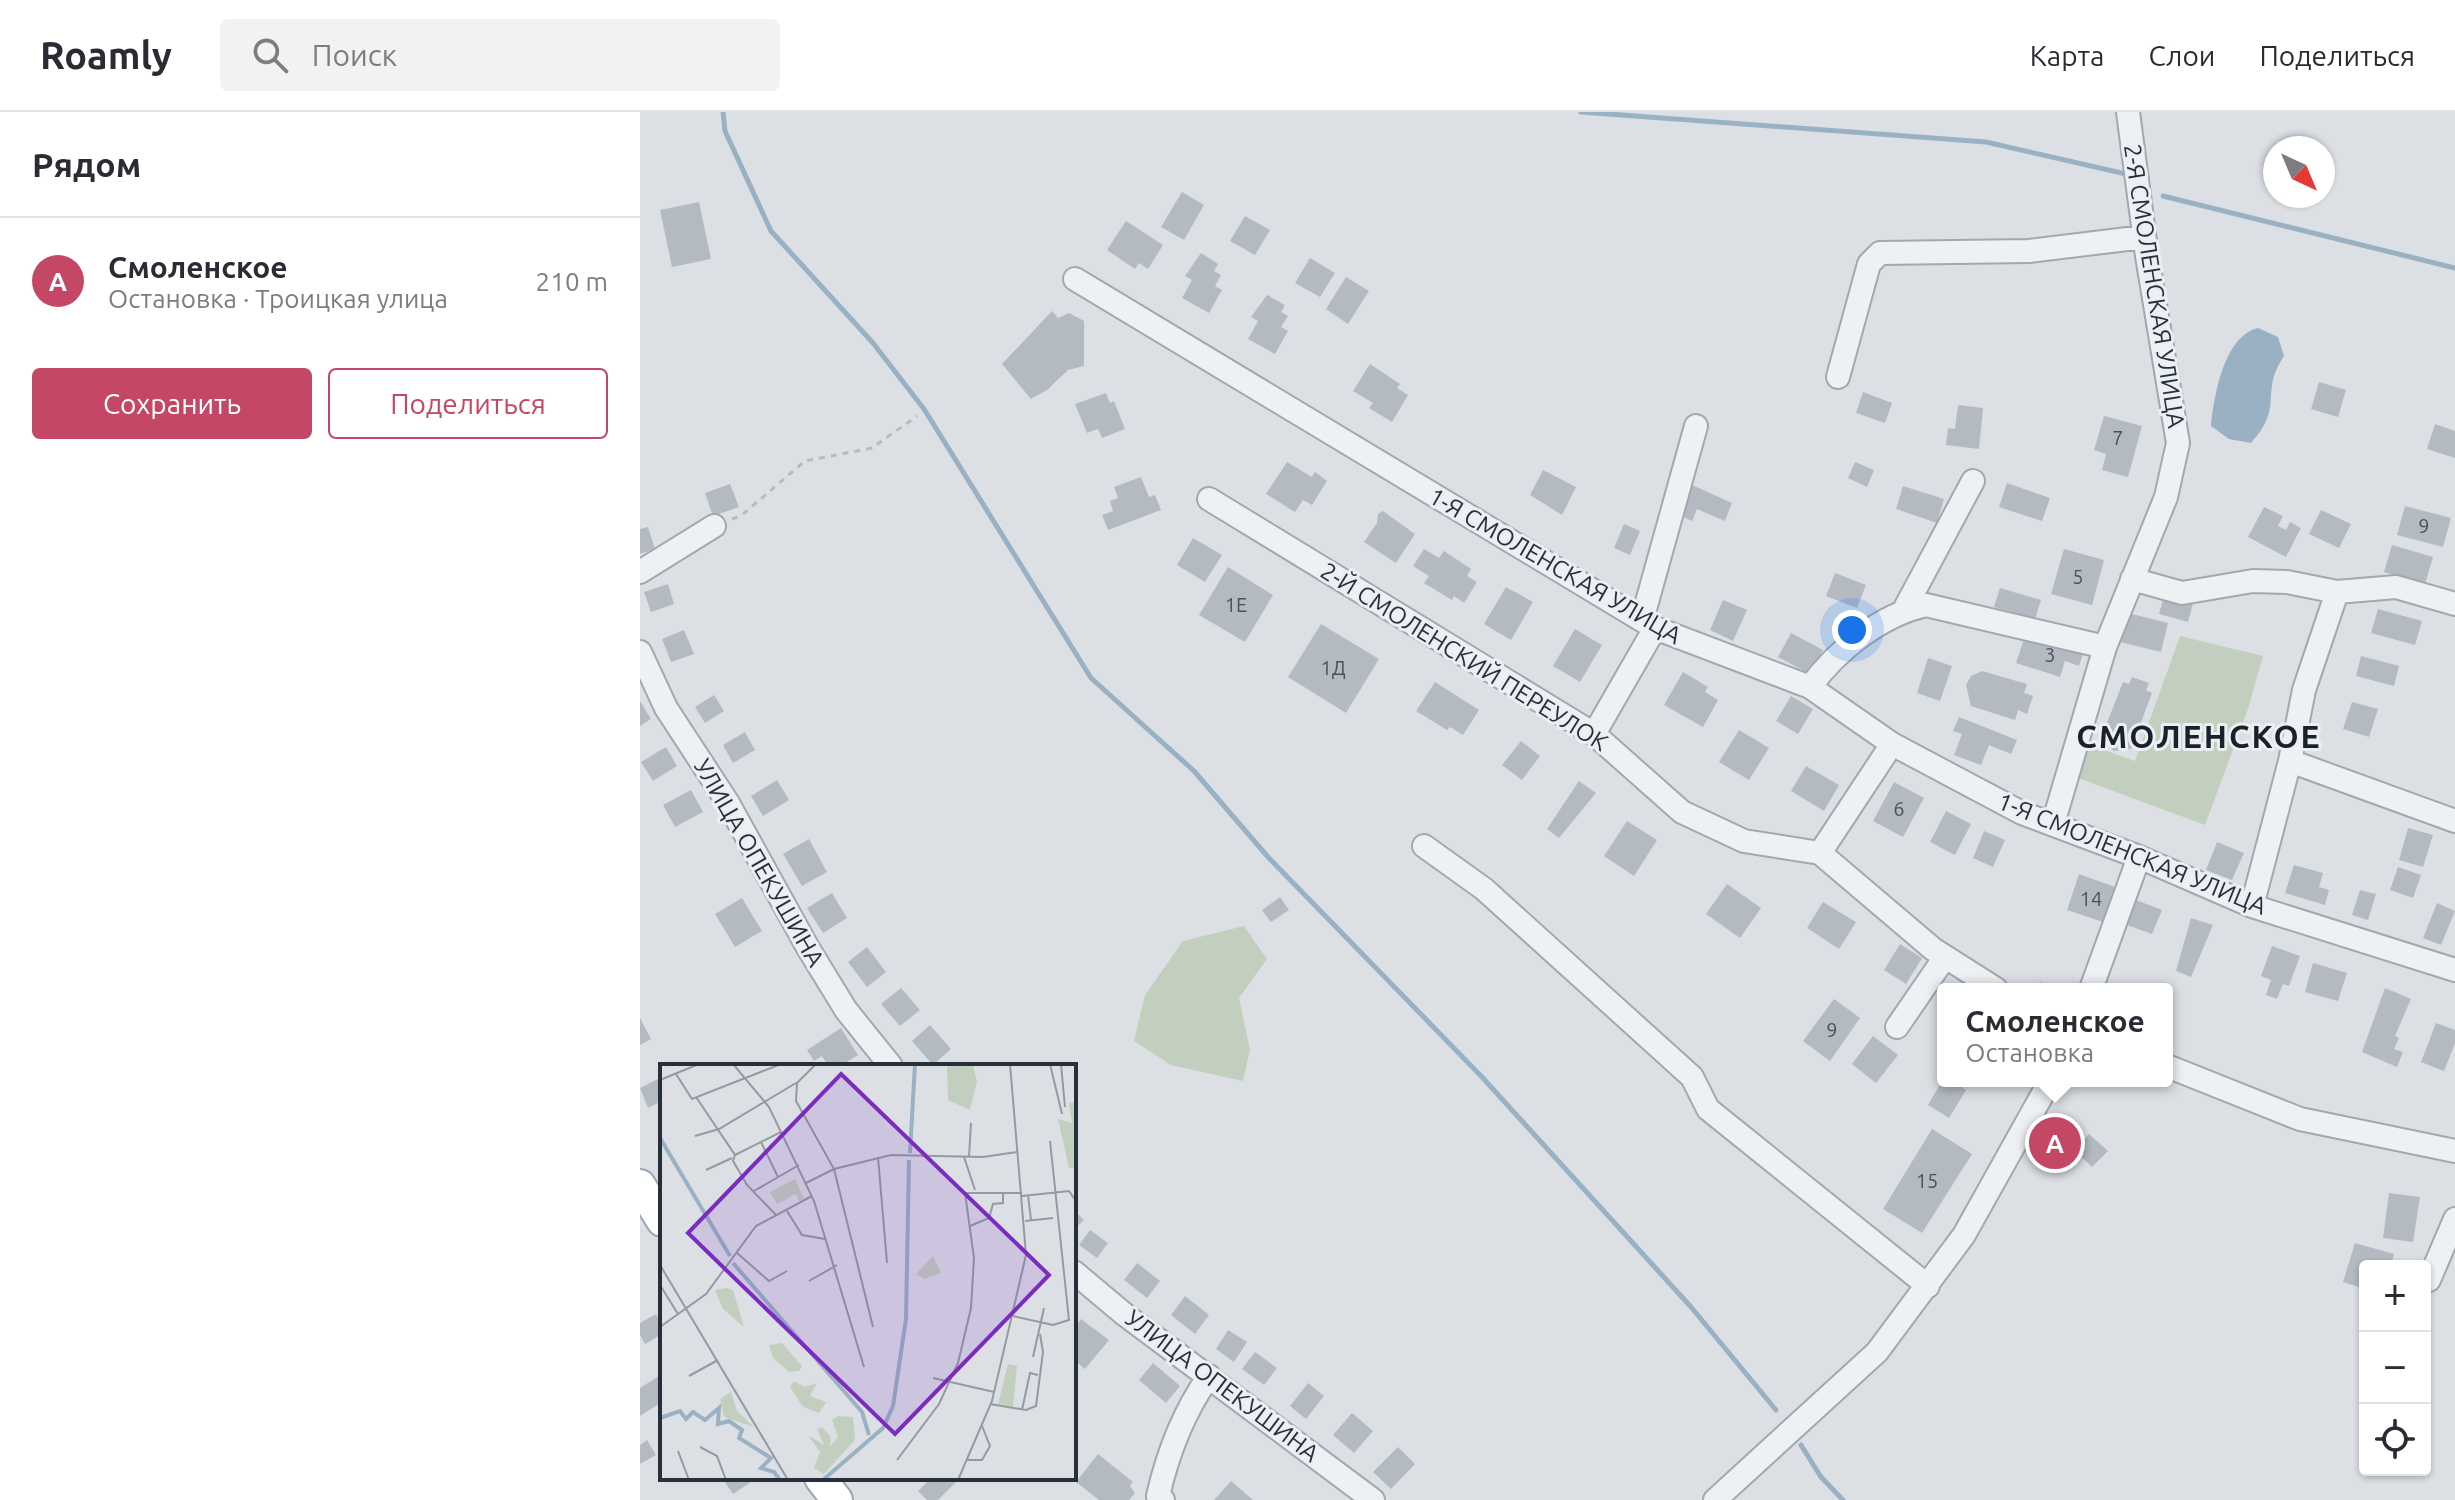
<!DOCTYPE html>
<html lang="ru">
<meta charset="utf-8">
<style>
body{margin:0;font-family:Ubuntu,sans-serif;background:#f2f2f3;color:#2b2b33}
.controls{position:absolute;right:24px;bottom:24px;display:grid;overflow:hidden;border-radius:8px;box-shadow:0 2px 6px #0004}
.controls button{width:72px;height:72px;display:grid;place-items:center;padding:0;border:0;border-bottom:2px solid #e1e1e2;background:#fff;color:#2b2b33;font:40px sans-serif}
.compass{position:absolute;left:1623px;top:24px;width:72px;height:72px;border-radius:50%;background:#fff;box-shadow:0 2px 6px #0004;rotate:136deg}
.you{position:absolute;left:1212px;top:518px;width:28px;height:28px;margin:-20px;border:6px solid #fff;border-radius:50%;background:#1a73e8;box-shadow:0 0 0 12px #1a73e833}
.badge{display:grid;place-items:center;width:52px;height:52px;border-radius:50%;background:#c44865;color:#fff;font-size:26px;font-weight:700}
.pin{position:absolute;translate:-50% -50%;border:4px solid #fff;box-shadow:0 2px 8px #0006}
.popup{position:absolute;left:1297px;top:871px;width:236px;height:104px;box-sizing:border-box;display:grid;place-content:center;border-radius:8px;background:#fff;filter:drop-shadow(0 2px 6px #0005);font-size:26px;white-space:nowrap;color:#7c7c81}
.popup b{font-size:30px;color:#2b2b33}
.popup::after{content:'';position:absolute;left:50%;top:100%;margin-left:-16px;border:16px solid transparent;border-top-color:#fff}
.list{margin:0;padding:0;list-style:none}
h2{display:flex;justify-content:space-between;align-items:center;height:104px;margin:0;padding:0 32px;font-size:34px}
h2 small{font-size:26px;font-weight:400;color:#7c7c81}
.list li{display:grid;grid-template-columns:52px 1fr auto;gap:24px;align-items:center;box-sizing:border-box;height:128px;padding:0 32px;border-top:2px solid #e1e1e2}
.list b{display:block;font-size:30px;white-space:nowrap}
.list p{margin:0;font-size:26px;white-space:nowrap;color:#7c7c81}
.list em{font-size:26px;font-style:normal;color:#7c7c81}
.actions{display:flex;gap:16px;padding:24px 32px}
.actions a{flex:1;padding:18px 0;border:2px solid #c44865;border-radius:8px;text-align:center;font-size:28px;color:#c44865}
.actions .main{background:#c44865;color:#fff}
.icon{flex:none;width:44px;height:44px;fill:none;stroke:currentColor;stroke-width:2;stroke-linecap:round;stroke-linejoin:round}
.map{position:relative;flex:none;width:1815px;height:1388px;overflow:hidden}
header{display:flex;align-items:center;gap:48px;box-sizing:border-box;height:112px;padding:0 40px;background:#fff;border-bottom:2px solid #e1e1e2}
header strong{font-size:38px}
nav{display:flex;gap:44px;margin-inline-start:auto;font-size:28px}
.search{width:560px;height:72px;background:#f2f2f3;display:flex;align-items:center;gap:20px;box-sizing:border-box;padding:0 28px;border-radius:8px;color:#7c7c81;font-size:30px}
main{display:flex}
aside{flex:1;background:#fff}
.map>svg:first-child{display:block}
.green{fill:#c3cfbe}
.water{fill:#99b1c3}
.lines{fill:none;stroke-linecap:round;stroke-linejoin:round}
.stream{stroke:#99b1c3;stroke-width:5}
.building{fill:#b4bac2}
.minor-casing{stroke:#a2a8ae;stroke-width:26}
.major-casing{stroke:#9ca6b0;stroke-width:34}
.path{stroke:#b6bbc0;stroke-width:3;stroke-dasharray:6 6;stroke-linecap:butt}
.minor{stroke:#eef1f4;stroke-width:22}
.major{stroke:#fff;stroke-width:30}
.labels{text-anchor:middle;stroke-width:6;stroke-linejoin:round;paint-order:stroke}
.number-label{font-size:20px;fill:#4a525c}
.street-label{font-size:24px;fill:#27303a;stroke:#ebeff3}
.district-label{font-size:32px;font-weight:bold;letter-spacing:2px;fill:#19212b;stroke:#ebeff3}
.inset-river{fill:none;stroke:#99b1c3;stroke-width:4}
.inset-road{fill:none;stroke:#949aa1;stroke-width:2}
.view{fill:#7b2cbf;fill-opacity:0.15;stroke:#7b2cbf;stroke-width:4}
.inset-edge{fill:none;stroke:#27303a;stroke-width:4}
</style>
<header>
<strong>Roamly</strong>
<div class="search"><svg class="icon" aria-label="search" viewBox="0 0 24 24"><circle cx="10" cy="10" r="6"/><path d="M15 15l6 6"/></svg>Поиск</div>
<nav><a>Карта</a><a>Слои</a><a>Поделиться</a></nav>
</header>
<main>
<aside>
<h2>Рядом<small></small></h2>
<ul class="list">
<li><span class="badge">A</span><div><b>Смоленское</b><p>Остановка · Троицкая улица</p></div><em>210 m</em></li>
</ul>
<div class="actions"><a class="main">Сохранить</a><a>Поделиться</a></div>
</aside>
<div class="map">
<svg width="1815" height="1388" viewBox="0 0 1815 1388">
<rect width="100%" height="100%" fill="#dce0e5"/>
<path class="green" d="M1540 524 1623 544 1608 597 1565 713 1438 666 1450 633 1495 649Z
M604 814 627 847 599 886 610 938 603 969 531 953 494 929 505 883 543 829Z"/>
<path class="water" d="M1618 216 1638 225 1644 244C1619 281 1645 294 1611 331L1589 327 1571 314C1574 284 1584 224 1618 216Z"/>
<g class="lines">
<path class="stream" d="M83 0 85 19 131 119 233 231 284 297 451 566 554 659 628 745 842 965 1051 1195 1136 1298
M941 0 1346 30 1486 62
M1523 84 1815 156
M1161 1333 1181 1365 1203 1388"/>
</g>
<path class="building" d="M542 80 564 93 544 128 521 115Z
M59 90 71 147 32 155 20 98Z
M605 104 630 118 615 143 590 129Z
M486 109 523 133 508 157 499 151 495 157 467 138Z
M561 141 578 152 574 159 581 163 575 174 582 178 569 201 542 186 552 168 545 164Z
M670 146 695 161 680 185 655 171Z
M706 165 729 179 708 212 686 197Z
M627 183 645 193 641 200 648 204 641 215 648 219 635 242 608 227 618 209 611 205Z
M412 199 418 206 429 201 444 209V254L428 258 407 278 391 287 362 252Z
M730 252 760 272 757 276 768 283 752 310 729 296 733 291 713 279Z
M1679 270 1706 278 1698 305 1671 297Z
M1223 280 1252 291 1245 311 1216 301Z
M466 281 470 291 474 289 485 317 462 326 458 317 447 321 435 292Z
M1318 293 1343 296 1339 337 1306 333 1308 316 1315 317Z
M1464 304 1502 314 1488 365 1462 358 1466 342 1454 338Z
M1795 312 1815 319V346L1787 337Z
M647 350 672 365 675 360 687 369 672 393 663 388 655 400 626 382Z
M1215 350 1234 358 1227 375 1208 366Z
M903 358 936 375 922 403 890 383Z
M501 365 509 385 515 383 521 398 468 418 462 403 473 399 470 389 478 386 474 375Z
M1367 371 1410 386 1402 409 1359 395Z
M90 372 99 395 73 404 65 381Z
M1052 373 1092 391 1085 409 1057 397 1052 409 1039 403Z
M1263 374 1304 387 1297 411 1256 397Z
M1765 394 1811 406 1803 435 1757 423Z
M1624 395 1643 404 1638 414 1646 418 1650 410 1661 416 1646 445 1608 425Z
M1681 398 1711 412 1699 436 1669 422Z
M743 399 775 422 756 451 724 430 737 411 738 402Z
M984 412 1000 419 990 443 974 436Z
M8 415 15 437 0 442V417Z
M553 426 582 443 565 470 537 453Z
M1752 433 1793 445 1785 472 1744 460Z
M784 437 799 446 804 439 831 457 827 464 837 470 824 491 814 484 812 488 784 471 789 464 773 454Z
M1424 437 1464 448 1452 493 1411 482Z
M588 455 633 483 605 530 559 503Z
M1195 461 1226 473 1217 496 1186 484Z
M28 472 34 492 11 500 4 480Z
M866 475 893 490 871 528 844 512Z
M1360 476 1401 488 1395 507 1354 495Z
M1524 484 1553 492 1548 510 1519 502Z
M1083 488 1107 498 1093 529 1070 518Z
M1738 497 1782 509 1775 533 1731 521Z
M1488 501 1528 511 1521 540 1480 530Z
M681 512 739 547 706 601 648 565Z
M935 517 962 533 940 570 913 554Z
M44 518 54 542 31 550 22 527Z
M1151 521 1183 538 1170 562 1138 545Z
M1392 521 1444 538 1439 554 1425 549 1420 565 1376 551 1384 527 1389 529Z
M1721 544 1759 554 1754 574 1716 564Z
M1288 546 1312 554 1300 589 1277 581Z
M1342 559 1387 572 1384 581 1393 584 1387 602 1378 598 1375 608 1331 594 1326 573 1331 564Z
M1043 560 1068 575 1065 580 1078 588 1063 615 1024 593Z
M1492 565 1509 571 1506 578 1512 581 1491 637 1474 639 1461 626 1483 570 1489 572Z
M795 570 839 598 823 623 810 615 807 618 776 599Z
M74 583 84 599 65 611 55 595Z
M1151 584 1173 597 1158 622 1136 609Z
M0 589 11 607 0 614Z
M1712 590 1738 597 1729 625 1703 617Z
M1319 605 1377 628 1371 642 1349 633 1341 653 1314 643 1322 622 1313 619Z
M1099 618 1129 636 1109 668 1079 650Z
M105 620 115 638 93 651 83 633Z
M881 629 900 644 882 668 862 653Z
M26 635 37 654 13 669 1 650Z
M1166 654 1199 673 1184 699 1151 679Z
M137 668 149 688 123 704 111 684Z
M939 669 956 681 919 726 907 717Z
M1254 670 1284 686 1263 725 1233 709Z
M51 678 63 700 35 715 23 693Z
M1306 699 1331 712 1315 743 1290 730Z
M987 709 1017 728 994 764 964 744Z
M1768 716 1793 723 1783 755 1759 748Z
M1344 719 1365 728 1353 755 1333 746Z
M169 727 187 760 162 774 143 742Z
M1577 730 1604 741 1592 768 1566 758Z
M1654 753 1683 761 1679 775 1689 778 1685 793 1645 781Z
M1758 755 1781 763 1773 786 1750 778Z
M1439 762 1475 775 1463 810 1427 798Z
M1087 772 1121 796 1100 826 1066 802Z
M1720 778 1736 782 1728 808 1712 803Z
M192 781 207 806 183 821 167 796Z
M640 785 649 798 631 810 622 798Z
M102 786 122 819 95 835 75 802Z
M1496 788 1522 798 1512 822 1487 813Z
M1183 790 1216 810 1199 837 1167 816Z
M1797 791 1815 799 1801 833 1783 826Z
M1551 806 1573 813 1551 865 1536 859Z
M1260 832 1282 846 1266 872 1244 858Z
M1632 834 1660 844 1649 874 1643 872 1637 887 1626 883 1631 868 1621 864Z
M227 835 246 860 227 875 208 850Z
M1673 851 1707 861 1698 889 1665 880Z
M1400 870 1416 877H1397Z
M261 876 280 898 260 914 241 892Z
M1745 876 1771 887 1755 924 1759 926 1754 937 1763 940 1757 955 1722 940Z
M1194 887 1220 906 1190 949 1163 929Z
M0 906 11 927 0 933Z
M1796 911 1815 918V931L1804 959 1781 950Z
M290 913 311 937 293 953 272 929Z
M201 916 218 943 200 954H188L182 944 174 949 167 938Z
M1233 924 1258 943 1236 971 1212 952Z
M22 965V989L8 996 0 976Z
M1302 969H1310L1326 978 1309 1006 1288 993Z
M1292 1017 1332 1042 1282 1121 1243 1097Z
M1449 1022 1468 1039 1452 1055 1434 1038Z
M1749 1081 1780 1085 1773 1130 1743 1126Z
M434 1098 444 1108 434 1117Z
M450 1118 468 1131 457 1146 439 1133Z
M1715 1131 1754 1142 1751 1154H1725V1177L1703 1170Z
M497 1151 520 1169 507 1186 484 1168Z
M545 1184 569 1203 555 1222 531 1203Z
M16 1202 22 1212V1222L5 1232 0 1223V1211Z
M441 1207 469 1228 445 1257 434 1248V1216Z
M588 1218 607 1230 594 1250 576 1237Z
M615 1240 637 1256 624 1273 602 1257Z
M513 1251 540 1274 526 1291 499 1268Z
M22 1262V1290L0 1304V1276Z
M668 1271 684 1284 666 1307 650 1294Z
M712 1301 733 1319 714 1341 693 1323Z
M7 1328 16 1343 0 1352V1333Z
M758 1335 775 1352 751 1377 733 1360Z
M458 1342 493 1370 490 1374 495 1381 489 1388H459L436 1370Z
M82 1366H117L93 1382Z
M291 1366H320L298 1388H287L278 1379Z
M591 1369 613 1388H574Z"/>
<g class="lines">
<g class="minor-casing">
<path id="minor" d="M435 167 1015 516 1170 575 1252 632 1382 701 1499 745 1612 794 1815 858
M1198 265 1229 152 1240 141 1389 139 1504 125
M569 387 954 622 1042 700 1104 729 1180 741 1293 837 1356 877
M0 460 74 414
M1492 467 1542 481 1613 469 1647 470 1697 480 1756 475 1815 492
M1264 498 1333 369
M1002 508 1056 314
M0 540 26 596 88 691 168 836 206 898 251 954
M1170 575C1197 538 1241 503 1286 493L1465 535
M954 622 1015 516
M1650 649 1815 709
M1413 712 1465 535 1526 385 1538 331 1507 144 1488 0
M784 734 844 777 1052 965 1068 997 1288 1174
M1180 741 1252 632
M1612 794 1650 649 1664 578 1697 480
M1451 877 1499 745
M1257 915 1305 845
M1527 954 1660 1007 1815 1039
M434 1160 484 1202 733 1388
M1789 1168 1815 1107
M523 1388 518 1384C528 1340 543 1301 569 1264
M1075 1388 1237 1240 1324 1123 1410 969"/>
</g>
<g class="major-casing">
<path id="major" d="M0 1073 22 1109
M180 1366 197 1388"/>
</g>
<path class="path" d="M92 407 102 403 165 349 232 336 277 304"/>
<use href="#minor" class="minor"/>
<use href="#major" class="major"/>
</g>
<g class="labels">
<g class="number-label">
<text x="1478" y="333">7</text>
<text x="1784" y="421">9</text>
<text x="1438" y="472">5</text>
<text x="596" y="500">1Е</text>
<text x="1410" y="550">3</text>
<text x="693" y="563">1Д</text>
<text x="1259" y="704">6</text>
<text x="1451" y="794">14</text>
<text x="1192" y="925">9</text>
<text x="1287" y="1076">15</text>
</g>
<g class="street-label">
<text transform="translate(1514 174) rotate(81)" y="8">2-Я СМОЛЕНСКАЯ УЛИЦА</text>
<text transform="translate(915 454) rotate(30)" y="8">1-Я СМОЛЕНСКАЯ УЛИЦА</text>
<text transform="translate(824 545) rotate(32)" y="8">2-Й СМОЛЕНСКИЙ ПЕРЕУЛОК</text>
<text transform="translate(1492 742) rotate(22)" y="8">1-Я СМОЛЕНСКАЯ УЛИЦА</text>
<text transform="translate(119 751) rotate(60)" y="8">УЛИЦА ОПЕКУШИНА</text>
<text transform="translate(582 1274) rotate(37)" y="8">УЛИЦА ОПЕКУШИНА</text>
</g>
<g class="district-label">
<text x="1559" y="636">СМОЛЕНСКОЕ</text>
</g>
</g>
<g transform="translate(20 952)">
<rect width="416" height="416" fill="#dce0e5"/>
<path d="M287 0H313L317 18 310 46 288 36ZM416 38V104H409L398 55 412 59 409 39ZM135 115 144 135 139 137 136 130 117 140 110 128ZM273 192 281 209 265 215 256 210ZM66 224 73 226 84 263 63 245 55 226ZM122 279 142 302 139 307 129 308 113 294 109 281ZM348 300 357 302 353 343 338 340ZM134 317 145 323 157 319 150 332 166 338 159 349 143 343 130 323ZM71 328 77 347 94 363 64 353 60 335ZM178 352 193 353 195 376 164 410 154 404 160 388 148 371 164 381 157 365 162 363 171 373 170 383 178 373 172 356Z" fill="#c3cfbe"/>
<path class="inset-river" d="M0 74 70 192M250 89 255 0M73 199 202 348 209 371M0 354 20 347 26 355 33 348 45 356 59 344 58 360 69 357 82 366 79 374 111 394 101 404 114 408 120 416M163 416 223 364 233 342 246 255 249 96"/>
<path class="inset-road" d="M73 0 109 43 154 137 204 303M156 0 137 19 136 37 174 105 213 263M390 0 402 50M401 0 405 43M16 10 32 35 121 0M0 16 39 0M36 33 75 91 73 97 87 121 116 151M35 72 59 65 136 19M101 78 118 113M75 91 121 68M218 93 227 199M304 93 315 126M309 93 311 59M46 106 72 94M146 119 174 105 231 91 323 93 357 88M94 127 139 101M368 131 371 156M362 132 409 127 416 137M127 147 142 171 165 175M365 157 393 154M310 162 329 154 333 140 343 139V130M77 189 109 217 127 207M0 201 128 416M149 217 177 201M0 221 18 250M353 252 393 261 409 256 390 77M0 263 46 230 96 162 152 132M373 293 384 244M29 312 58 296M273 314 334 328M330 340 366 346 376 342 383 288 380 270M362 346 370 309 378 311M40 383 57 392 66 416M18 387 29 416M237 396 279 340 298 299 311 244 314 194 305 129H362M307 396H322L330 382 322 362M298 416 332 337 366 191 350 0"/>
<path class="view" d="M181 10 389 211 235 370 28 169Z"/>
<rect width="416" height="416" class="inset-edge"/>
</g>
</svg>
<div class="controls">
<button>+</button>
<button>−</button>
<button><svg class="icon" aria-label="locate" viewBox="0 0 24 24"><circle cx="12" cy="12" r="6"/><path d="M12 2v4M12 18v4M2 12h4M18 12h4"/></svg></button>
</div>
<svg class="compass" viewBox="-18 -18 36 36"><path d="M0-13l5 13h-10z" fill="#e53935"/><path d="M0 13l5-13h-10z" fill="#7c7c81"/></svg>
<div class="you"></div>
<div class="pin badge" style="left:1415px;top:1031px">A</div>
<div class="popup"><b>Смоленское</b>Остановка</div>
</div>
</main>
